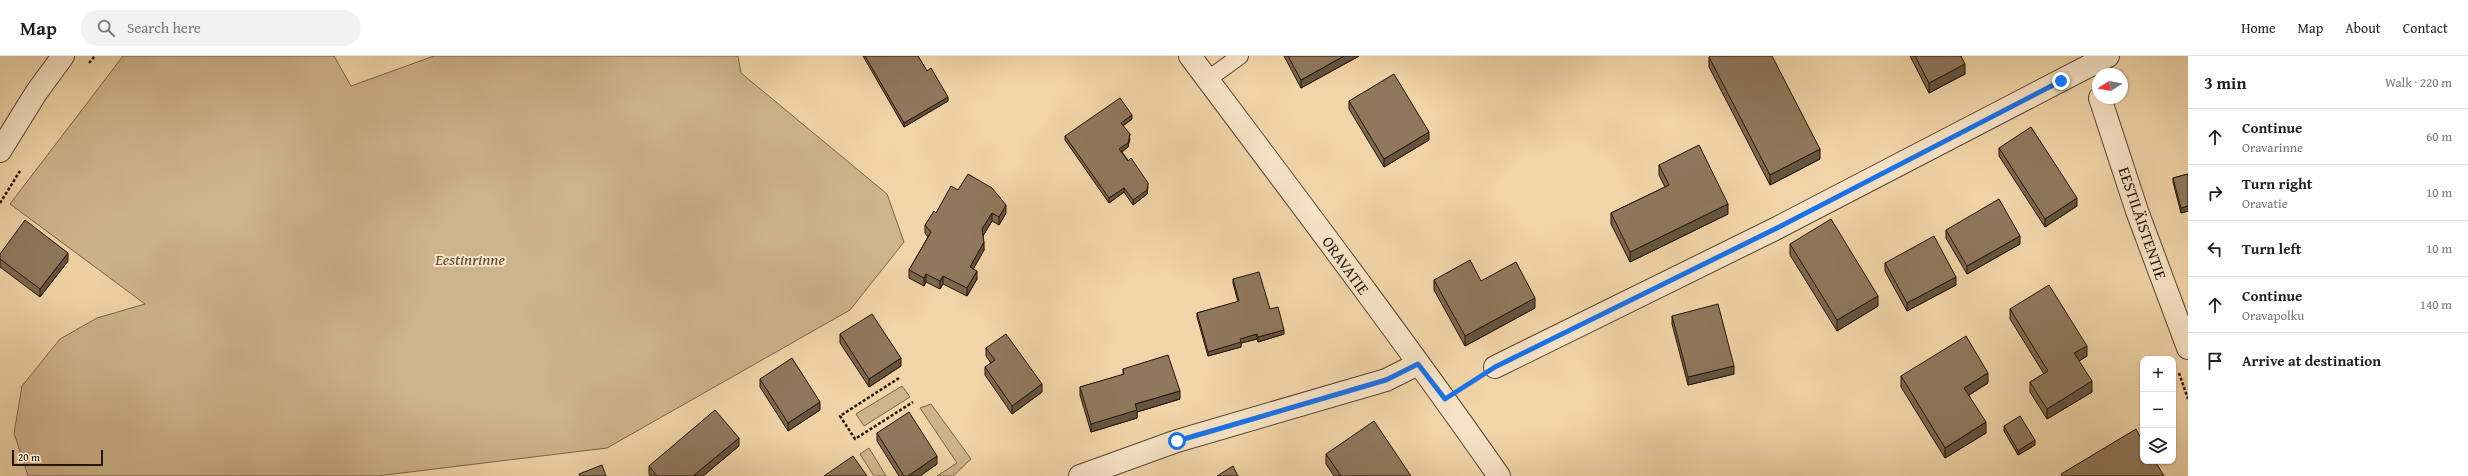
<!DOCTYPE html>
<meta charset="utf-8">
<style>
body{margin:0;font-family:"Gentium Book Plus",serif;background:#f2f2f2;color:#222}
.controls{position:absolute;right:12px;bottom:12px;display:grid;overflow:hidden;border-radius:8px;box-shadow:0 1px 3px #0004}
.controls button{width:36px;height:36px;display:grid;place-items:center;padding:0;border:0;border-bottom:1px solid #e0e0e0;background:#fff;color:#222;font:20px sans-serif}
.compass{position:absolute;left:2092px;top:12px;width:36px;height:36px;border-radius:50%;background:#fff;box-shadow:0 1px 3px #0004;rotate:259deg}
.scale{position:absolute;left:12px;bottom:10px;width:91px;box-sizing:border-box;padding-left:4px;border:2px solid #24150a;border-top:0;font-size:11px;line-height:14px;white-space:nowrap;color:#24150a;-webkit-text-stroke:3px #f6e3c6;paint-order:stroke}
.stop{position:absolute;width:12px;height:12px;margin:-9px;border:3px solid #1a73e8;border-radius:50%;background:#fff}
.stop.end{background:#1a73e8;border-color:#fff;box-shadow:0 1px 4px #0008}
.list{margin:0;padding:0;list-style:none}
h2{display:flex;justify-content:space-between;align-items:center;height:52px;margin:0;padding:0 16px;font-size:17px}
h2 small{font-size:13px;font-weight:400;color:#767676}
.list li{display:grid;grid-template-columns:26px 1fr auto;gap:12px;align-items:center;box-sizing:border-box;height:56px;padding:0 16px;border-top:1px solid #e0e0e0}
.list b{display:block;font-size:15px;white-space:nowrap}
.list p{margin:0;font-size:13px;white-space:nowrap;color:#767676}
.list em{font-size:13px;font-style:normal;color:#767676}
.icon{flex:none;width:22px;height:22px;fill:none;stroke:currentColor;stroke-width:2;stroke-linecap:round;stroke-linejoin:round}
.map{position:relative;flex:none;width:2188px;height:420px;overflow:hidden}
header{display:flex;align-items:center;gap:24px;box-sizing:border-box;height:56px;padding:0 20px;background:#fff;border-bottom:1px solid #e0e0e0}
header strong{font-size:19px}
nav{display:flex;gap:22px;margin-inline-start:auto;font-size:14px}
.search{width:280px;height:36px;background:#f2f2f2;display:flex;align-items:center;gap:10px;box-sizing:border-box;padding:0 14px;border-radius:22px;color:#767676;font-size:15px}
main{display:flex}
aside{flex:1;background:#fff}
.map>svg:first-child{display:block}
.green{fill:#ceb48c;stroke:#79644b}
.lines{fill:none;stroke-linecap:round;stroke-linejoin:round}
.lane-casing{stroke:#574531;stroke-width:18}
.street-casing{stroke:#574531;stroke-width:24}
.path{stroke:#24150a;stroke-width:2.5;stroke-dasharray:3 2;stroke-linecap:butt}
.lane{stroke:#f6e3c6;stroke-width:16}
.street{stroke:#f6e3c6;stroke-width:22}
.wall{fill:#7b674f;stroke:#24150a}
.shaded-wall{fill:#645440;stroke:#24150a}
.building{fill:#8f785c;stroke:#24150a}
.route{stroke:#1a73e8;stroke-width:5}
.labels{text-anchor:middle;stroke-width:4;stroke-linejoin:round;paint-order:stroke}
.street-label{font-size:16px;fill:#24150a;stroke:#f6e3c6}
.park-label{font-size:16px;font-style:italic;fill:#574531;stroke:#f6e3c6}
</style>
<header>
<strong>Map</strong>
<div class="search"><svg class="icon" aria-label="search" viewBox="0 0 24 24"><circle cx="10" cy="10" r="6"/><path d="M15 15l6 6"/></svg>Search here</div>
<nav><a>Home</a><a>Map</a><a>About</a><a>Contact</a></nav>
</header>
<main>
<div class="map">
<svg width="2188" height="420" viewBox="0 0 2188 420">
<rect width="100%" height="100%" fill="#f1d4a7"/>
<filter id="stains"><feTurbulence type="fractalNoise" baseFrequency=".005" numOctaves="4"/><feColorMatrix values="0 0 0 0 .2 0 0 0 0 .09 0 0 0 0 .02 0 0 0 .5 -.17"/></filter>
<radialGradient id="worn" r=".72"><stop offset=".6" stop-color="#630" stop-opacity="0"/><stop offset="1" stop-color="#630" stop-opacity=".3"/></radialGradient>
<path class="green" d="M123 0H334L351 30 434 0H738L741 17 887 138 904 186 850 254 607 392 377 420H28L14 377 22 330 60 283 97 262 145 248 10 148Z
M902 330 910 341 864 370 856 358Z
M931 348 971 403 953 420H937L957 407 920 352Z
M869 392 886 420H874L860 398Z"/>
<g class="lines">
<g class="lane-casing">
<path id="lane" d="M1207 24 1240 0"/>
</g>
<g class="street-casing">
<path id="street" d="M1190 0C1294 139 1399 277 1499 420
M2100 42 2137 155 2188 292
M0 95 36 37 63 0
M1495 311 1777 172 2108 0
M1080 420 1177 385 1386 324 1418 308"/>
</g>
<path class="path" d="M89 7 95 0
M0 147 20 115
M2179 317 2188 343
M899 322 840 360 855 383 913 346"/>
<use href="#lane" class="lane"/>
<use href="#street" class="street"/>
</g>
<path class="wall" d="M863 0H918L927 15 948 45 904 71Z
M1284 0H1359L1301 32Z
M1910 0H1961L1965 18 1929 37Z
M1709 1 1820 103 1770 129 1709 11Z
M1349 45 1429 84 1384 111 1349 53Z
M1132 63 1123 70 1130 83 1128 91 1122 96 1148 131 1147 138 1133 149 1124 136 1109 147 1065 84V80Z
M1999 92 2077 150 2045 171 1999 100Z
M1659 109 1728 158 1630 206 1611 168V157L1665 131 1659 119Z
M2188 118V155L2181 157 2173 126V122Z
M958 134 1006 157 999 169 992 165 983 180 984 194 973 213 977 223 967 240 943 228 940 233 926 226 924 230 909 222V214L928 181 925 177V169L936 157Z
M1946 174 2020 188 1967 218 1946 182Z
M1790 188 1878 250 1837 275 1790 199Z
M0 198 68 205 40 241 0 211Z
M1885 207 1956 229 1907 255 1885 215Z
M1233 223 1270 253 1284 278 1258 286 1257 283 1241 287V291L1208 300 1197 261V257L1238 246 1233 227Z
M1434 224 1481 225 1535 252 1465 290 1434 234Z
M2010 253 2087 300 2079 305 2092 336 2047 363 2030 336V326L2044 318 2010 263Z
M1672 260 1734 318 1688 329 1672 268Z
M840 278 901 310 869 331 840 287Z
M986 292 1042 336 1012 358 985 319V311L991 307 986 300Z
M1123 313 1180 343 1137 356V362L1091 376 1080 339V331L1123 319Z
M1901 320 1988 327 1969 339 1986 377 1945 402 1901 331Z
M760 323 820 354 788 375 760 331Z
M2004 370 2035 389 2018 399 2004 375Z
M877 377 937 408 920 420H899L877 385Z
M739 390 703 420H650L649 418V410Z
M1326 398 1411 420H1334L1326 408Z"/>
<path class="shaded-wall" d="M1344 0H1359L1301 32V24Z
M1965 8V18L1929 37V27Z
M948 41V45L904 71V67Z
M1132 59V63L1121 71V67Z
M1429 76V84L1384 111V103Z
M1130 78 1128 91 1119 97V93Z
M1820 93V103L1770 129V119Z
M1148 127 1147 138 1133 149V144Z
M1124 132V136L1109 147V142Z
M2077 142V150L2045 171V163Z
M1728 148V158L1630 206V196Z
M1006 149V157L999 169V161Z
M2188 150V155L2181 157V152Z
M992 157V165L982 181V173Z
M2020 180V188L1967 218V210Z
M984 186V194L970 219V211Z
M68 197V205L40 241V233Z
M977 215V223L967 240V232Z
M926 218V226L924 230V222Z
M943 220V228L940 233V225Z
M1956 221V229L1907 255V247Z
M1878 240V250L1837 275V264Z
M1535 242V252L1465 290V280Z
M1284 274V278L1258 286V281Z
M1257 278V283L1241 287V291L1208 300V296L1240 283Z
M2087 290V300L2074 308V297Z
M901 302V310L869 331V323Z
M1734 310V318L1688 329V321Z
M1988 317V327L1964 342V332Z
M2092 325V336L2047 363V353Z
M1042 328V336L1012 358V350Z
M1180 335V343L1137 356V362L1091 376V368L1135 348Z
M820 346V354L788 375V367Z
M1986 366V377L1945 402V392Z
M739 382V390L703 420H693Z
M2035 384V389L2018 399V395Z
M937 400V408L920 420H908Z"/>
<path class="building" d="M865 0H918L927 15 931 12 948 41 904 67Z
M1288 0H1344L1301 24Z
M1711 0H1772L1820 93 1770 119 1709 1Z
M1915 0H1961L1965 8 1929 27Z
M1394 18 1429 76 1384 103 1349 45Z
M1120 42 1132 59 1121 67 1130 78 1128 87 1119 93 1128 105 1131 102 1148 127 1147 134 1133 144 1124 132 1109 142 1065 80Z
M2031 71 2077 142 2045 163 1999 92Z
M1699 89 1728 148 1630 196 1611 157 1669 129 1659 109Z
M968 118 992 132 1006 149 999 161 992 157 982 173 984 186 970 211 977 215 967 232 943 220 940 225 926 218 924 222 909 214 931 176 925 169 934 155 936 157 951 130 958 134Z
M2188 118V150L2181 152 2173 122Z
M1999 143 2020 180 1967 210 1946 174Z
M1831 163 1878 240 1837 264 1790 188Z
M25 164 68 197 40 233 0 203V198Z
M1934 180 1956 221 1907 247 1885 207Z
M1470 204 1481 225 1516 206 1535 242 1465 280 1434 224Z
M1259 216 1270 253 1278 251 1284 274 1258 281 1257 278 1240 283 1241 286 1208 296 1197 257 1239 245 1233 223Z
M2049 229 2087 290 2074 297 2092 325 2047 353 2030 326 2048 315 2010 253Z
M1718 248 1734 310 1688 321 1672 260Z
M872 258 901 302 869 323 840 278Z
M1006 278 1042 328 1012 350 985 311 995 304 986 292Z
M1966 280 1988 317 1964 332 1986 366 1945 392 1901 320Z
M1168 299 1180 335 1135 348 1137 354 1091 368 1080 331 1124 318 1123 313Z
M792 302 820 346 788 367 760 323Z
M715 354 739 382 693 420H657L649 410Z
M909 356 937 400 908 420H904L877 377Z
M2020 360 2035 384 2018 395 2004 370Z
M1374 365 1411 420H1341L1326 398Z
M2136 373 2143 386V405H2155L2164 420H2062L2061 418Z
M853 400 867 420H824Z
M602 409 606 420H580L579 418Z
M1233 410 1238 420H1217Z"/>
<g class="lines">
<path class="route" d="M1177 385 1386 324 1418 308 1445 343 1495 311 1777 172 2061 25"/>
</g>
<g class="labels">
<g class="street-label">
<text transform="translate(2143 167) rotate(71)" y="6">EESTILÄISTENTIE</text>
<text transform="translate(1346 209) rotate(54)" y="6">ORAVATIE</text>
</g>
<g class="park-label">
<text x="470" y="209">Eestinrinne</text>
</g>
</g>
<rect width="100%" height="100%" filter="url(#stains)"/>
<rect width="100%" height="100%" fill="url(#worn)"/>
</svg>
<div class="controls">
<button>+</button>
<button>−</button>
<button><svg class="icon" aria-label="layers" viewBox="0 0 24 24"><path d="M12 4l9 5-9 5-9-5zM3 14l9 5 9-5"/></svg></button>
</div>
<svg class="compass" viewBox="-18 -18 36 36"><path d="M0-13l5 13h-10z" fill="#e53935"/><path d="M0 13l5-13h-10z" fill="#767676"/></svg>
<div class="scale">20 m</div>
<div class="stop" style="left:1177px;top:385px"></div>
<div class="stop end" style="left:2061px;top:25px"></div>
</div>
<aside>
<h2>3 min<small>Walk · 220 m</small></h2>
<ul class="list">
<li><svg class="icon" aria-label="ahead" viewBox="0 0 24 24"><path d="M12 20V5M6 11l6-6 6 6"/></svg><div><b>Continue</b><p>Oravarinne</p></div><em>60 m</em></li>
<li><svg class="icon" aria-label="right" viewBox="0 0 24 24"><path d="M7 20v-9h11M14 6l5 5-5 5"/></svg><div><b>Turn right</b><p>Oravatie</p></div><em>10 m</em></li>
<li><svg class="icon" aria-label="left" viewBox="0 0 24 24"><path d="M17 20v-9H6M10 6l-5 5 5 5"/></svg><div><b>Turn left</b></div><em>10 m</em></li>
<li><svg class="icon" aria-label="ahead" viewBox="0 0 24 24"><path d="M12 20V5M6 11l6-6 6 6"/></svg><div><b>Continue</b><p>Oravapolku</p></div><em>140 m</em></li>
<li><svg class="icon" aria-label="arrive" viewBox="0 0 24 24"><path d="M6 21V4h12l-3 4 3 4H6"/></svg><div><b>Arrive at destination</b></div></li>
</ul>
</aside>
</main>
